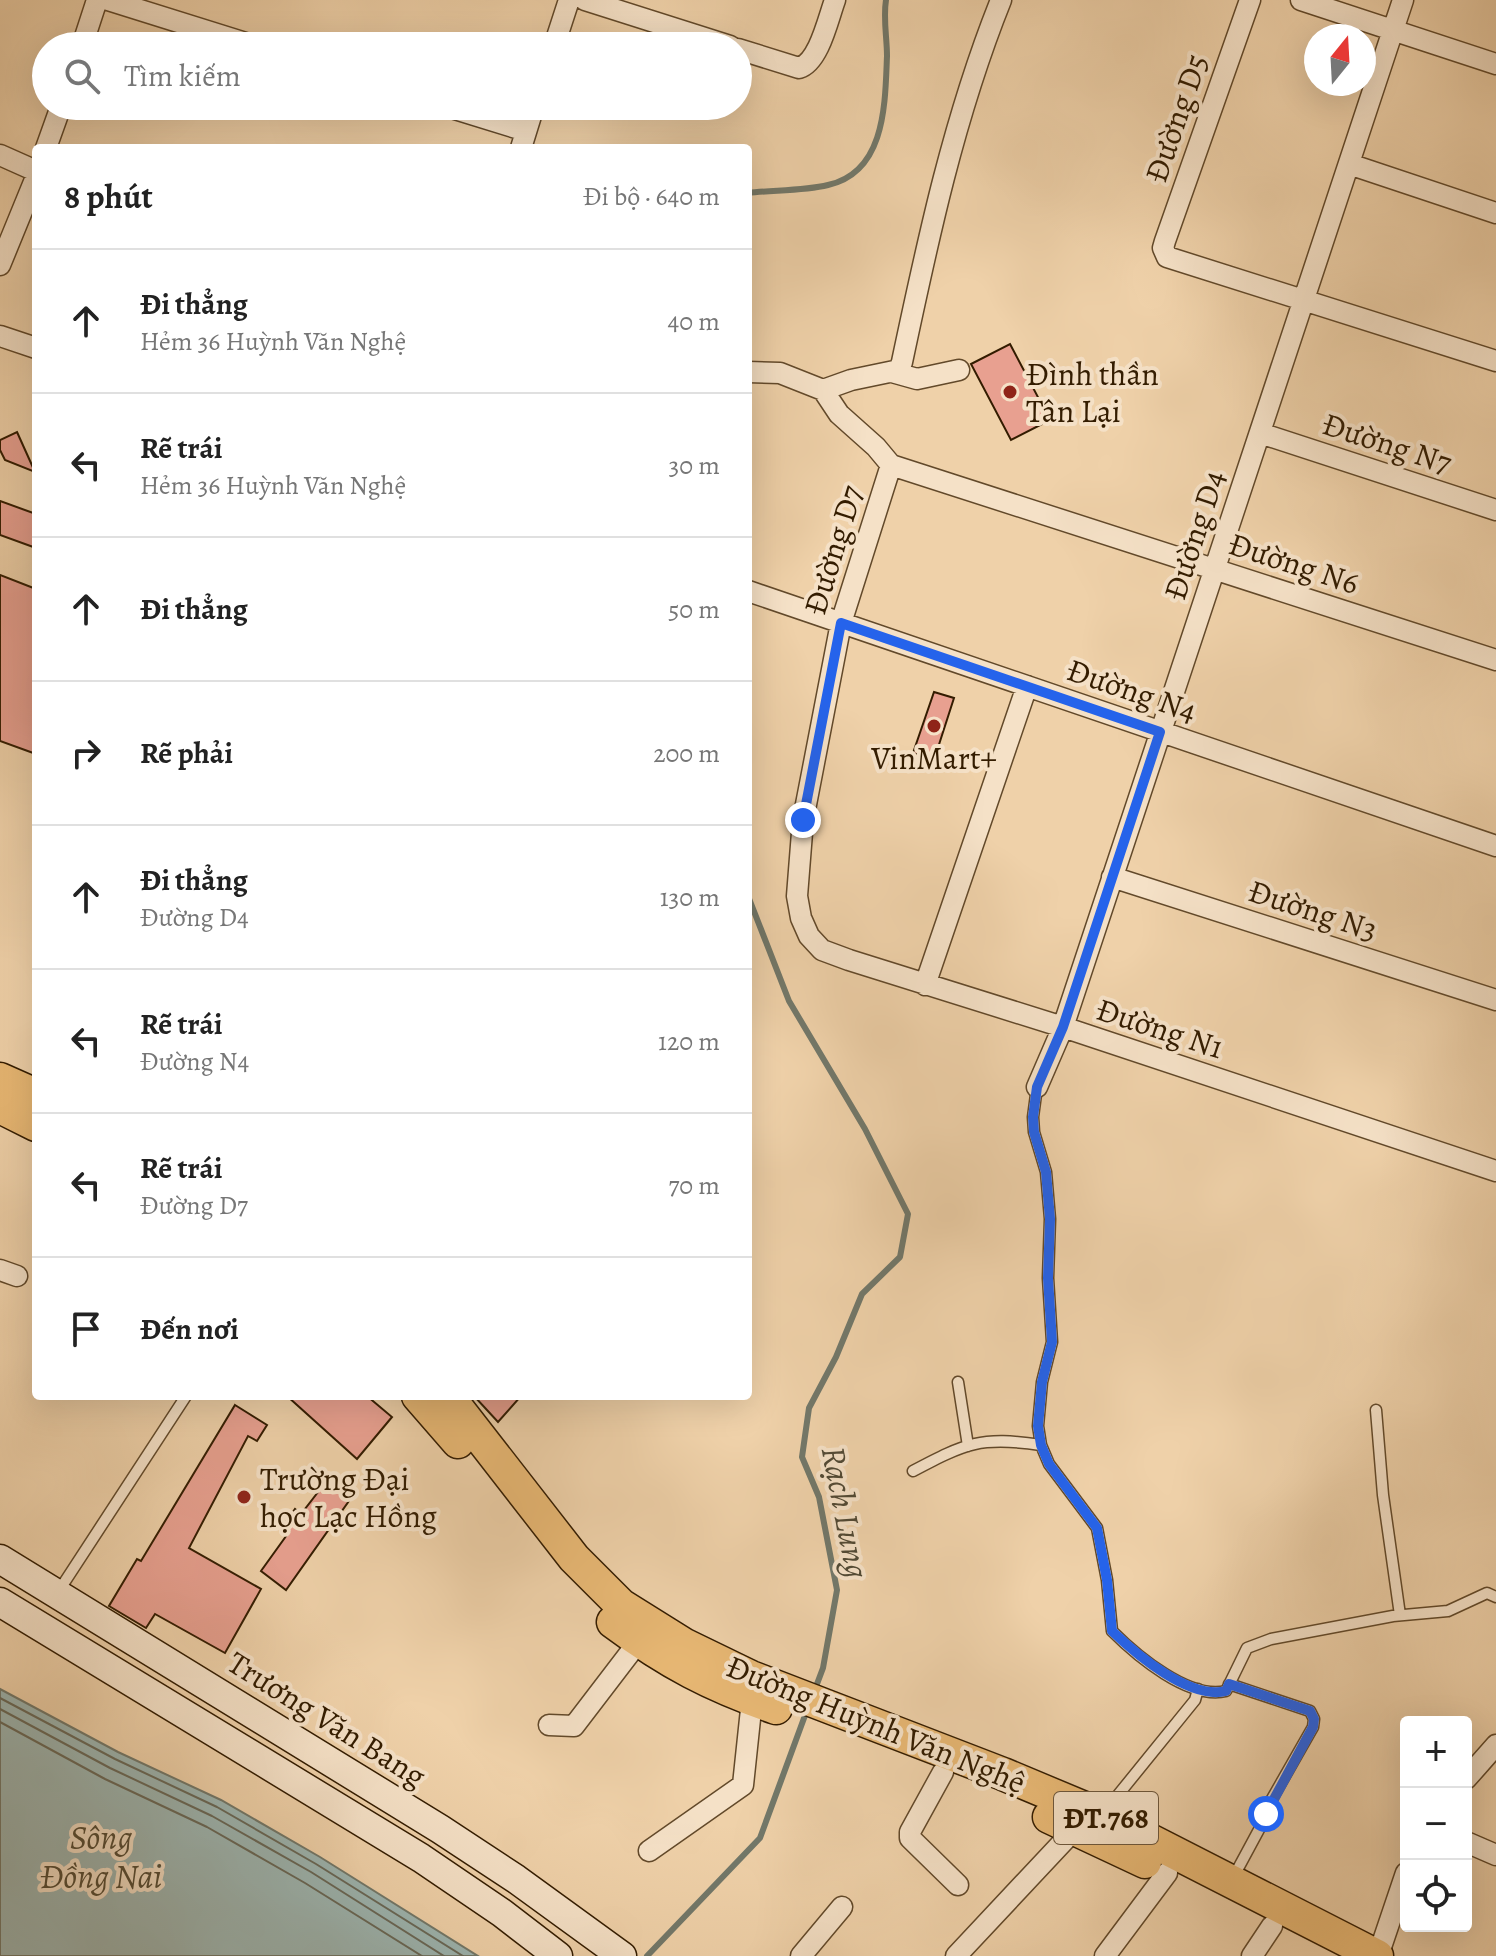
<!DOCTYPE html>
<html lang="vi">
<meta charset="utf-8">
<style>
body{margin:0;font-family:Alegreya,serif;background:#f6f6f6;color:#222}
.controls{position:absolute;right:24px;bottom:24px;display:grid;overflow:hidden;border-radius:8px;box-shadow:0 8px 32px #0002}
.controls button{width:72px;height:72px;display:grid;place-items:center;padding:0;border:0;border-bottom:2px solid #e0e0e0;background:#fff;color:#222;font:40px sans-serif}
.compass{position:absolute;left:1304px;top:24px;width:72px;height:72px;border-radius:50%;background:#fff;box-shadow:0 8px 32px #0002;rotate:18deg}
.stop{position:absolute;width:24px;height:24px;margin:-18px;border:6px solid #2563eb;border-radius:50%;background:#fff}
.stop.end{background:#2563eb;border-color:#fff;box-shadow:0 2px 8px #0008}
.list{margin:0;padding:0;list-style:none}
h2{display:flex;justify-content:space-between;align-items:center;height:104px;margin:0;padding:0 32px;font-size:34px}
h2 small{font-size:26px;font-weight:400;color:#767676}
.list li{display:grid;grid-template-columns:52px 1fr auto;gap:24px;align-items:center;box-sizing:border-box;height:144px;padding:0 32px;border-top:2px solid #e0e0e0}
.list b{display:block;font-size:30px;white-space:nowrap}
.list p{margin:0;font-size:26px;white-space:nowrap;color:#767676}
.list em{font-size:26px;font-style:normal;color:#767676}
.icon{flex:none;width:44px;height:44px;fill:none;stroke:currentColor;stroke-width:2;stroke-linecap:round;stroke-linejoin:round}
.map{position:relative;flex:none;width:1496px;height:1956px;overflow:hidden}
.search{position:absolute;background:#fff;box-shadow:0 8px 32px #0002;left:32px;top:32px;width:720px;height:88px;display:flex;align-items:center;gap:20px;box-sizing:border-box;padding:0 28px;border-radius:44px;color:#767676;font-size:30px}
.panel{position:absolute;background:#fff;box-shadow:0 8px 32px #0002;left:32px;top:144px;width:720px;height:1256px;border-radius:8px}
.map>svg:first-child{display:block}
.water{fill:#9cb5b1;stroke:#72786a;stroke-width:2}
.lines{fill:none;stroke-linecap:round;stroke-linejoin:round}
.shore{stroke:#686858;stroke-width:2}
.stream{stroke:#72786a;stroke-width:6}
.building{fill:#e8a090;stroke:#331c00;stroke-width:2}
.lane-casing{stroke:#62492a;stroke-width:13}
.street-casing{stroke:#62492a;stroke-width:23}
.secondary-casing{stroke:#331c00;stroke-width:31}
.primary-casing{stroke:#331c00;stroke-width:35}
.lane{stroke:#f5e1c7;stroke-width:10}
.street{stroke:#f5e1c7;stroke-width:20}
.secondary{stroke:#f5e1c7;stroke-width:28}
.primary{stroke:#e8b874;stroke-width:32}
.route{stroke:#2563eb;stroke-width:10}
.poi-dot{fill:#8f2418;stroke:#f5e1c7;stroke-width:3}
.labels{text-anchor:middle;stroke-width:8;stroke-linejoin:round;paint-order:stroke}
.shield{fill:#f5e1c7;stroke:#6d573c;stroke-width:2}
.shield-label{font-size:30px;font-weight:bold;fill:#331c00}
.street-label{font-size:32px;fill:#331c00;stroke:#f5e1c7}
.poi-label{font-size:32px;fill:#331c00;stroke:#f5e1c7;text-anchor:start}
.water-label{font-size:34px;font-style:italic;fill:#524a35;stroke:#f5e1c7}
</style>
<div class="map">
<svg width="1496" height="1956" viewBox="0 0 1496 1956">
<rect width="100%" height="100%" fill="#efd1a9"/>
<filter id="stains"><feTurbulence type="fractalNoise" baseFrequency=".0025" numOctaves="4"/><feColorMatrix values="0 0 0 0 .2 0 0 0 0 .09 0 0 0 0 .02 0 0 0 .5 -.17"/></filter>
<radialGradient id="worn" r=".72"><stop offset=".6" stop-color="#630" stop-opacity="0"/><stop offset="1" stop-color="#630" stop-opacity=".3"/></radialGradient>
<path class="water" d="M0 1689 118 1752 221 1800 320 1857 478 1956H0Z"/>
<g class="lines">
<path class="shore" d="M0 1698 115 1759 217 1807 316 1864 463 1956
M0 1709 110 1768 212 1816 311 1872 444 1956
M0 1722 105 1779 207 1827 305 1883 422 1956"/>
<path class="stream" d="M748 193C774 190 803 191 828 185 886 172 885 103 887 56 887 38 883 18 886 0
M748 896 789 1001 865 1129 908 1214 900 1257 862 1294 836 1357 809 1408 802 1457 819 1497 837 1590 823 1668 814 1692
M647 1956 760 1838 807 1710"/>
</g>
<path class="building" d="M1010 344 1050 420 1011 440 971 364Z
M17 432 35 472 5 460 0 450V440Z
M0 501 36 514V548L0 535Z
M0 575 36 589V754L0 741Z
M934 692 954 698 934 760 913 753Z
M287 1396H367L392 1417 357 1459Z
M474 1396H521L498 1422Z
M235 1405 267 1425 257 1441 248 1436 189 1548 261 1589 225 1653 155 1614 146 1628 109 1606 137 1559 141 1561Z
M332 1474 356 1491 286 1590 261 1571 289 1532 282 1527 295 1509 301 1514Z"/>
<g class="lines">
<g class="lane-casing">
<path id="lane" d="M1037 1087 1033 1117 1034 1132 1046 1172 1050 1219 1048 1278 1052 1342 1042 1382 1038 1426 1041 1445 1049 1464 1097 1528 1107 1580 1112 1631C1137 1656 1189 1700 1226 1691L1247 1648 1271 1639 1393 1616 1448 1611 1487 1593 1496 1597
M958 1382 968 1446
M1376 1410 1383 1495 1400 1615
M913 1471C966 1443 981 1436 1041 1445
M62 1586 186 1396
M1229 1684 1310 1711 1314 1719 1313 1727 1269 1804 1262 1824 1234 1876
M1105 1811 1195 1700 1198 1689"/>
</g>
<g class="street-casing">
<path id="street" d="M108 0 255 46
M585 0 730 46
M1250 0 1165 241 1163 248 1167 257 1496 361
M1301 0 1496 64
M82 46 97 0
M554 46 569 0
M738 49 799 68C819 62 828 19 835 0
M445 106 526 131
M46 148 61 106
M521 148 534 106
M0 155 36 171
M1349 164 1496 213
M0 265 36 177
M0 336 36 348
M748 372 780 373 823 390 839 414 876 447 891 465
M892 372 917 379 959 370
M823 390 851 380 899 370 902 362C928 239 954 117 1001 0
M1260 433 1496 510
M891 465 841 623 803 820 797 896 801 918 809 936 822 950 849 960 1063 1027 1496 1171
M891 465 1496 660
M748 591 1496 846
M1112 877 1496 1000
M925 985 1027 686
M1037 1087 1063 1027 1403 0
M0 1270 17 1276
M549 1725 574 1726 639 1641
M943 1772 910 1832V1838L958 1885
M1466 1779 1496 1745
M1466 1842 1496 1855
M649 1851 743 1785 752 1700
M801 1956 842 1907
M956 1956 1076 1828
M1105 1956 1167 1873
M1252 1956 1272 1926
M1378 1956 1406 1873"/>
</g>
<g class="secondary-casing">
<path id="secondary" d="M0 1559 440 1829 516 1879 622 1956
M0 1602 421 1858 502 1913 558 1956"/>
</g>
<g class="primary-casing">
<path id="primary" d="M0 1079 36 1095
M0 1107 36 1125
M418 1396 458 1442
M448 1396 574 1558 621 1605 685 1645 751 1677 1003 1774 1101 1815 1377 1956
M613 1622C668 1663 712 1686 776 1708
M1049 1817 1145 1862"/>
</g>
<use href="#lane" class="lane"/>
<use href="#street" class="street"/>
<use href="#secondary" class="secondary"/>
<use href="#primary" class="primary"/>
</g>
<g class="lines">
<path class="route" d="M803 820 841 623 1160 732 1063 1027 1037 1087 1033 1117 1034 1132 1046 1172 1050 1219 1048 1278 1052 1342 1042 1382 1038 1426 1041 1445 1049 1464 1097 1528 1107 1580 1112 1631C1137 1655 1190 1700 1226 1691L1229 1684 1310 1711 1314 1719 1313 1727 1266 1814"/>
</g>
<g class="poi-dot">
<circle cx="1010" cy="392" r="8"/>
<circle cx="934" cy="726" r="8"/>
<circle cx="244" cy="1497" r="8"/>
</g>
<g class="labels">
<rect class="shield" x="1054" y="1792" width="104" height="52" rx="6"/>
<g class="shield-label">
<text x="1106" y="1828">ĐT.768</text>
</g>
<g class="street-label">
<text transform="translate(1176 118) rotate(-71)" y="11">Đường D5</text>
<text transform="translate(1387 443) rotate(18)" y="11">Đường N7</text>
<text transform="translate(1194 535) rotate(-72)" y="11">Đường D4</text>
<text transform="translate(833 550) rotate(-73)" y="11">Đường D7</text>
<text transform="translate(1294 563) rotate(18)" y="11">Đường N6</text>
<text transform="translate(1132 690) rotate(19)" y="11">Đường N4</text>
<text transform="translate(1313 910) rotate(18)" y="11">Đường N3</text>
<text transform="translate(1160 1028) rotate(18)" y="11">Đường N1</text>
<text transform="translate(327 1719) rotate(32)" y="11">Trương Văn Bang</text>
<text transform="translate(876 1724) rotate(22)" y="11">Đường Huỳnh Văn Nghệ</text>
</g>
<g class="poi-label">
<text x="1026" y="385">Đình thần<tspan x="1026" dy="37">Tân Lại</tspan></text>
<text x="934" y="769" text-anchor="middle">VinMart+</text>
<text x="260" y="1490">Trường Đại<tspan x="260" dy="37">học Lạc Hồng</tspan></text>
</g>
<g class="water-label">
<text transform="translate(846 1512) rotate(79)" y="12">Rạch Lung</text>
<text x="101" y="1849">Sông<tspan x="101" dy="39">Đồng Nai</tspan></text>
</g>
</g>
<rect width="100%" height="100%" filter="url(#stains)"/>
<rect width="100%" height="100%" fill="url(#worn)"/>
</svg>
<div class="controls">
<button>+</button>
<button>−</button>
<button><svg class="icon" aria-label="locate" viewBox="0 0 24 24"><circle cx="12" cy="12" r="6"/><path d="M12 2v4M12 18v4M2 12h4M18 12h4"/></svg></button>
</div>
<svg class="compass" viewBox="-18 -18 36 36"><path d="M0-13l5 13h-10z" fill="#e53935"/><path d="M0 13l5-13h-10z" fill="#767676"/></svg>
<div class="stop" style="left:1266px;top:1814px"></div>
<div class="stop end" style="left:803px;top:820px"></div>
<div class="search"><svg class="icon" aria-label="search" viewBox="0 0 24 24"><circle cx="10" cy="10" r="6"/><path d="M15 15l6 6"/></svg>Tìm kiếm</div>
<section class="panel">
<h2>8 phút<small>Đi bộ · 640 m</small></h2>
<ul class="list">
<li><svg class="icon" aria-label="ahead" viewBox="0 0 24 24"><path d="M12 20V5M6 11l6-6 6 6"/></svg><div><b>Đi thẳng</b><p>Hẻm 36 Huỳnh Văn Nghệ</p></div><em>40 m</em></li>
<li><svg class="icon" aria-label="left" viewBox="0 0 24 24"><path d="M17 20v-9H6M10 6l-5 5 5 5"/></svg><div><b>Rẽ trái</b><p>Hẻm 36 Huỳnh Văn Nghệ</p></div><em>30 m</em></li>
<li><svg class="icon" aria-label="ahead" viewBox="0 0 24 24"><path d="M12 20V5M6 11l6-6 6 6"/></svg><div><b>Đi thẳng</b></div><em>50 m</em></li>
<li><svg class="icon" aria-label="right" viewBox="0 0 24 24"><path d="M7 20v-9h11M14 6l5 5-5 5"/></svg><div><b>Rẽ phải</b></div><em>200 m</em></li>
<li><svg class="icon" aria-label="ahead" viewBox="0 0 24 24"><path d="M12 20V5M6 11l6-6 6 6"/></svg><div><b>Đi thẳng</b><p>Đường D4</p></div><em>130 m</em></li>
<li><svg class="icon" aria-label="left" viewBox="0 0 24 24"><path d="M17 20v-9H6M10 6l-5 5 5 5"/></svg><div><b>Rẽ trái</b><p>Đường N4</p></div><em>120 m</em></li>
<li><svg class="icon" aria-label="left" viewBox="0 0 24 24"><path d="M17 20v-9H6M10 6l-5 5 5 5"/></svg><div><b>Rẽ trái</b><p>Đường D7</p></div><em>70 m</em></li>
<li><svg class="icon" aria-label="arrive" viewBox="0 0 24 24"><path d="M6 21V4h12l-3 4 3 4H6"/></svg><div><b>Đến nơi</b></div></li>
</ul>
</section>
</div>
